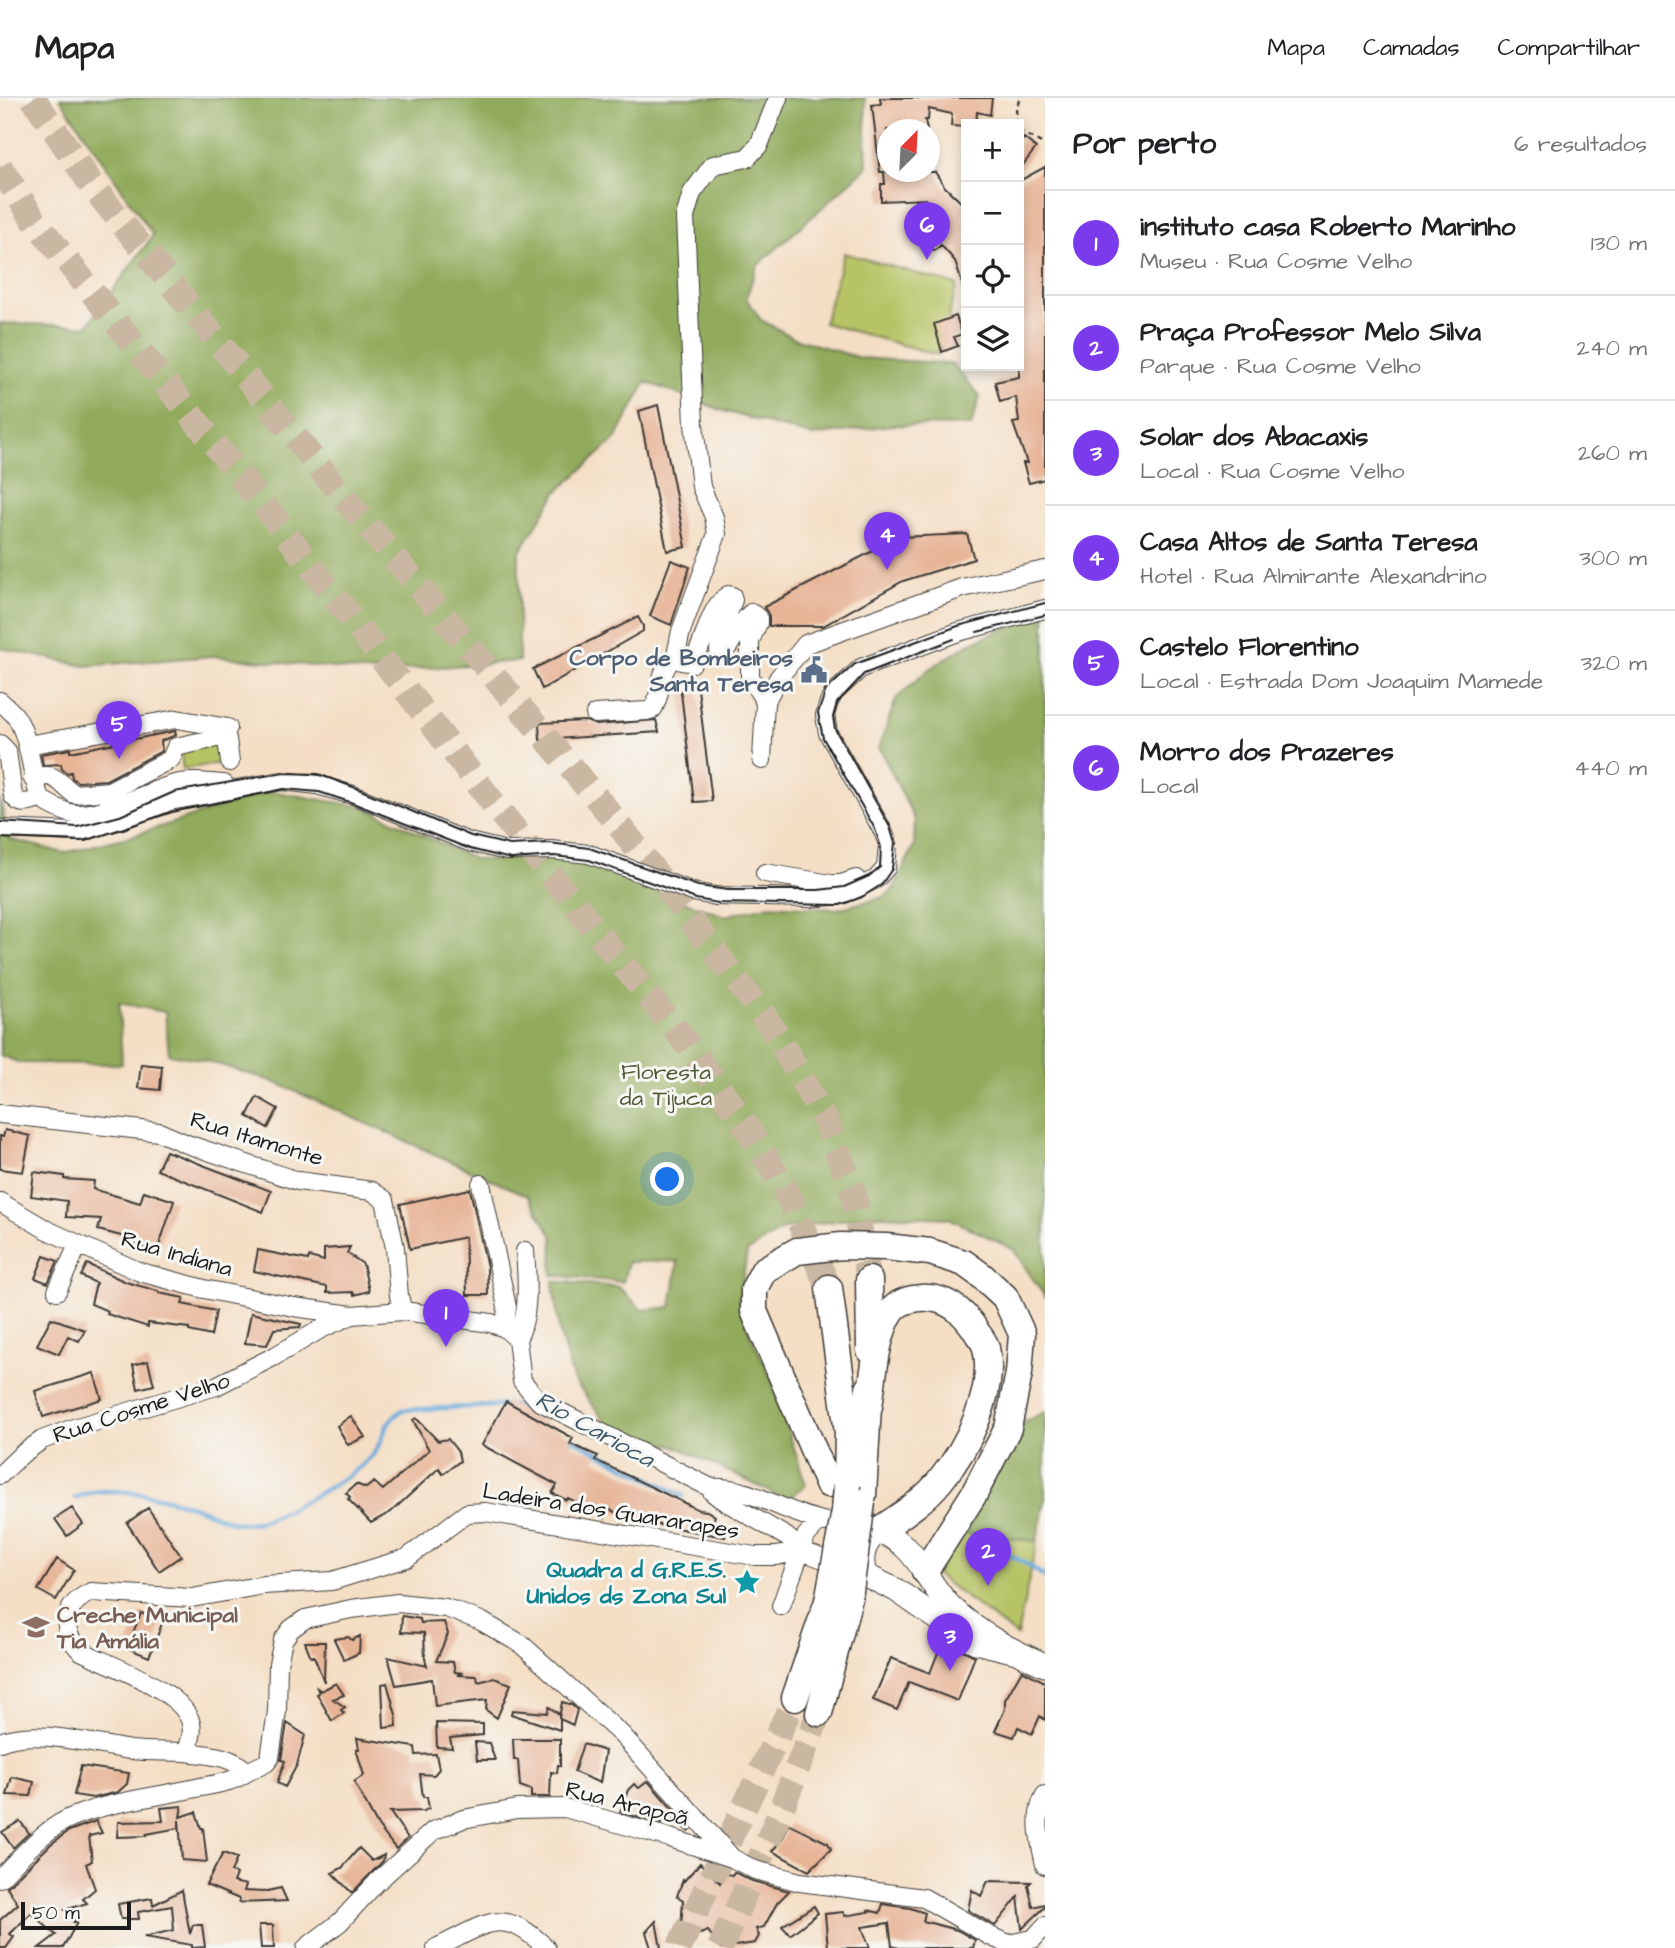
<!DOCTYPE html>
<html lang="pt">
<meta charset="utf-8">
<style>
body{margin:0;font-family:"Architects Daughter",sans-serif;background:#f6f6f6;color:#202124}
.controls{position:absolute;right:21px;top:21px;display:grid;overflow:hidden;border-radius:0px;box-shadow:0 4px 10px #0003}
.controls button{width:63px;height:63px;display:grid;place-items:center;padding:0;border:0;border-bottom:2px solid #e0e0e0;background:#fff;color:#202124;font:35px sans-serif}
.compass{position:absolute;left:877px;top:21px;width:63px;height:63px;border-radius:50%;background:#fff;box-shadow:0 4px 10px #0003;rotate:24deg}
.scale{position:absolute;left:21px;bottom:18px;width:110px;box-sizing:border-box;padding-left:7px;border:4px solid #1c1c1c;border-top:0;font-size:19px;line-height:24px;white-space:nowrap;color:#1c1c1c;-webkit-text-stroke:5px #f6f6f2;paint-order:stroke}
.you{position:absolute;left:668px;top:1082px;width:24px;height:24px;margin:-18px;border:5px solid #fff;border-radius:50%;background:#1a73e8;box-shadow:0 0 0 10px #1a73e833}
.badge{display:grid;place-items:center;width:46px;height:46px;border-radius:50%;background:#7c3aed;color:#fff;font-size:23px;font-weight:700}
.pin{position:absolute;translate:-50% -58px;filter:drop-shadow(0 2px 4px #0008)}
.pin::after{content:'';position:absolute;top:37px;width:24px;height:21px;background:inherit;clip-path:polygon(0 0,100% 0,50% 100%)}
.list{margin:0;padding:0;list-style:none}
h2{display:flex;justify-content:space-between;align-items:center;height:91px;margin:0;padding:0 28px;font-size:30px}
h2 small{font-size:23px;font-weight:400;color:#757577}
.list li{display:grid;grid-template-columns:46px 1fr auto;gap:21px;align-items:center;box-sizing:border-box;height:105px;padding:0 28px;border-top:2px solid #e0e0e0}
.list b{display:block;font-size:26px;white-space:nowrap}
.list p{margin:0;font-size:23px;white-space:nowrap;color:#757577}
.list em{font-size:23px;font-style:normal;color:#757577}
.icon{flex:none;width:38px;height:38px;fill:none;stroke:currentColor;stroke-width:2;stroke-linecap:round;stroke-linejoin:round}
.map{position:relative;flex:none;width:1045px;height:1850px;overflow:hidden}
header{display:flex;align-items:center;gap:42px;box-sizing:border-box;height:98px;padding:0 35px;background:#fff;border-bottom:2px solid #e0e0e0}
header strong{font-size:33px}
nav{display:flex;gap:38px;margin-inline-start:auto;font-size:24px}
main{display:flex}
aside{flex:1;background:#fff}
.map>svg:first-child{display:block}
.green{fill:#b7c466;stroke:#6a7041;stroke-width:2}
.forest{fill:#91aa5b;stroke:#56633c;stroke-width:2}
.lines{fill:none;stroke-linecap:round;stroke-linejoin:round}
.stream{stroke:#69aadd;stroke-width:4.5}
.building{fill:#e7b496}
.highway-tunnel{stroke:#c9b7a2;stroke-width:26;stroke-dasharray:26 13;stroke-linecap:butt}
.minor-casing{stroke:#3c3935;stroke-width:20}
.major-casing{stroke:#3c3935;stroke-width:25}
.highway-casing{stroke:#3c3935;stroke-width:29}
.path{stroke:#3c3935;stroke-width:2.5;stroke-dasharray:5 5;stroke-linecap:butt}
.minor{stroke:#fff;stroke-width:18}
.major{stroke:#fff;stroke-width:23}
.highway{stroke:#fff;stroke-width:26}
.tram{stroke:#1c1c1c;stroke-width:2}
.highway-bridge-casing{stroke:#3c3935;stroke-width:29;stroke-linecap:butt}
.highway-bridge{stroke:#fff;stroke-width:26}
.labels{text-anchor:middle;stroke-width:6;stroke-linejoin:round;paint-order:stroke}
.service-label{font-size:23px;font-weight:bold;fill:#4e5e75;stroke:#f6f6f2;text-anchor:end}
.park-label{font-size:23px;fill:#525736;stroke:#f6f6f2}
.street-label{font-size:23px;fill:#1c1c1c;stroke:#f6f6f2}
.culture-label{font-size:23px;font-weight:bold;fill:#0d838f;stroke:#f6f6f2;text-anchor:end}
.education-label{font-size:23px;font-weight:bold;fill:#785e54;stroke:#f6f6f2;text-anchor:start}
.water-label{font-size:24px;font-style:italic;fill:#3b5569;stroke:#f6f6f2}
</style>
<header>
<strong>Mapa</strong>
<nav><a>Mapa</a><a>Camadas</a><a>Compartilhar</a></nav>
</header>
<main>
<div class="map">
<svg width="1045" height="1850" viewBox="0 0 1045 1850">
<rect width="100%" height="100%" fill="#f6f6f2"/>
<filter id="ink" filterUnits="userSpaceOnUse"><feTurbulence type="fractalNoise" baseFrequency=".0143" numOctaves="2"/><feDisplacementMap in="SourceGraphic" scale="14" xChannelSelector="R" yChannelSelector="G"/><feConvolveMatrix kernelMatrix="1 2 1 2 8 2 1 2 1" color-interpolation-filters="sRGB"/></filter>
<filter id="wash" filterUnits="userSpaceOnUse"><feTurbulence type="fractalNoise" baseFrequency=".00686" numOctaves="4" result="noise"/><feDisplacementMap in="SourceGraphic" scale="28" xChannelSelector="R" yChannelSelector="G"/><feGaussianBlur stdDeviation="1.57" result="paint"/><feColorMatrix in="noise" values="0 0 0 0 0 0 0 0 0 0 0 0 0 0 0 0 0 1.4 0 .05"/><feComposite in="paint" operator="in"/></filter>
<g filter="url(#wash)">
<rect width="100%" height="100%" fill="#f4dec4"/>
<path class="green" d="M844 155 957 187 938 257 824 225Z
M222 645 226 664 183 671 180 650Z
M960 1435 1037 1443 1017 1538 936 1477Z"/>
<path class="forest" d="M60 0H865L867 69 757 168 746 200 761 222 794 240 860 260 952 266 980 298 971 328 891 327 813 338 727 314 646 284 616 341 557 394 519 455V563L373 574 214 558 85 568 0 550V225L87 228 153 137Z
M1045 515V1199L1013 1151 949 1120 874 1117 783 1131 747 1154 739 1203 750 1237 768 1272 806 1387 787 1402 682 1351 607 1326 573 1281 559 1232 553 1183 619 1189 642 1212 671 1209 678 1163 628 1164 623 1184 552 1177 553 1139 528 1098 272 983 204 962 169 956 165 914 119 905 122 966 20 965 0 957V701L9 741 64 755 132 738 270 693 364 709 476 762 575 760 649 791 725 818 770 807 837 811 884 799 893 792 914 748 915 722 879 649 896 601 928 572 969 546 1028 520Z
M1045 1314V1402L1037 1443 960 1435 1024 1324Z"/>
<g class="lines">
<path class="stream" d="M568 1339 683 1398
M75 1400C104 1384 164 1399 195 1409 218 1417 235 1431 261 1423 286 1415 359 1376 374 1355 386 1338 382 1324 403 1312L515 1307 540 1322
M993 1454C1014 1456 1028 1466 1045 1479"/>
</g>
<g id="blocks">
<path class="building" d="M880 0H992L990 17 977 14 976 26H966V29L951 28 952 16 929 11 928 22H925L927 32H887V74H935L945 89 966 109V114L961 121 966 129V192H964L955 163 941 147 934 153 907 119 925 101 881 103V86H885L884 74H880L872 7 881 6Z
M1024 40 1036 50 1019 72V46Z
M1045 69V381L1029 385 1023 365H1027L1013 325 1019 324 1016 299 1000 304 995 284 1019 279V212L1022 209V184L1019 185V83Z
M956 218 962 236 954 239 958 248 942 254 934 226Z
M658 307 686 449 667 453 639 313Z
M967 436 974 461 903 483 823 528H769V518L764 509 900 439Z
M671 462 690 469 671 527 650 518Z
M638 519 643 528V533L542 591 533 571Z
M697 583 712 703 694 704 680 586Z
M656 622 659 634 540 642 539 625 586 623 596 627Z
M175 633 176 637 161 643 162 653 106 682 78 684 72 680 71 674 67 675 62 671 61 666 43 667 41 656 70 651V654Z
M141 966 162 968 160 992 138 990Z
M257 999 278 1011 268 1030 247 1018Z
M5 1032 30 1038 23 1074 0 1071V1038L3 1039Z
M166 1053 271 1093 263 1114 157 1072Z
M34 1074 64 1078V1081L94 1083 93 1091 140 1105 144 1093 174 1103 157 1154 128 1145 129 1140 98 1132 101 1121 66 1119 67 1103 31 1098Z
M470 1091 487 1169 488 1197H467L465 1139 410 1151 400 1106Z
M350 1149 347 1155 363 1166 369 1193 354 1197 353 1194 327 1195V1189L254 1173 258 1152 308 1162 309 1159 324 1163V1151Z
M44 1158 58 1163 48 1185 35 1180Z
M87 1166 126 1184 158 1193 159 1195 184 1200 182 1206 216 1213 211 1238 189 1233V1230L148 1225V1229L107 1216 108 1213 91 1206 96 1185 81 1178Z
M251 1215 301 1226 300 1229 274 1231 267 1247 245 1245Z
M51 1220 85 1232 79 1243 68 1238 59 1256 37 1247Z
M148 1263 154 1287 138 1291 133 1267Z
M94 1275 102 1301 43 1319 35 1293Z
M506 1303 573 1340 570 1346 598 1358 595 1362 699 1412 707 1413 715 1418 713 1423 727 1429 725 1439 627 1421 609 1411 605 1420 568 1400 566 1402 552 1395 557 1387 482 1347Z
M351 1318 365 1339 348 1347 337 1328Z
M416 1320 438 1343 448 1341 458 1354 460 1363 443 1376 439 1370 391 1414 371 1425 348 1401 350 1399 346 1395 356 1386 366 1390 374 1384 383 1392 429 1352 413 1322Z
M72 1410 83 1426 67 1438 55 1421Z
M148 1410 181 1458 159 1473 127 1425Z
M57 1461 74 1472 56 1502 38 1492Z
M141 1515 163 1523 149 1559 127 1550Z
M402 1518 420 1521 421 1525 444 1524 448 1536 436 1563 453 1564 455 1574 463 1575 457 1577 477 1578 478 1584 494 1580 511 1586 497 1620 486 1612 487 1602 435 1608 432 1581 396 1587 388 1559 427 1568 425 1560 424 1535 401 1534Z
M360 1538 359 1555 344 1562 334 1541 348 1539 352 1542Z
M943 1542 975 1558 958 1603 909 1584 897 1612 873 1602 891 1560 930 1575Z
M305 1544H325L324 1584 314 1558 311 1559Z
M1022 1572 1045 1584V1622L1040 1618 1032 1636 1018 1629 1014 1639 995 1633 1005 1611V1602Z
M336 1585 344 1597 333 1601 345 1609 341 1612 344 1615 332 1623 317 1596 319 1595 317 1590 321 1593Z
M387 1585 396 1617 397 1628 384 1630 382 1586Z
M562 1604 572 1607 577 1612 573 1627 560 1621V1632L511 1616 512 1612 547 1615 549 1609 559 1616V1620Z
M287 1625 305 1637 297 1667 285 1689 277 1685 285 1663 281 1662Z
M436 1625 483 1626V1637L450 1640 452 1650 437 1649Z
M357 1640 415 1649 416 1657 436 1656 439 1671 434 1677 420 1676 423 1699H427L429 1710 424 1713 390 1714 408 1740 396 1751 378 1728 354 1684 364 1677 356 1651H359Z
M513 1641H560V1668L558 1667 557 1675 551 1674 550 1699H531V1692L520 1688 518 1662H514Z
M475 1644 489 1645 495 1662H477Z
M583 1646 605 1653 600 1685 574 1674Z
M81 1668 129 1675 127 1686 118 1694 93 1700 74 1697Z
M12 1679 34 1684 31 1698 7 1697Z
M648 1683 690 1731 688 1733 666 1717 661 1726 620 1714 628 1692 634 1686 639 1690Z
M182 1708 180 1719 196 1714 201 1730H203L207 1764 182 1762 179 1722V1730L146 1736V1738L117 1739 118 1724 163 1723 161 1710Z
M20 1723 29 1735 13 1750 2 1734Z
M96 1723 102 1735 89 1738 92 1763 86 1766 95 1791 83 1801 87 1805 65 1812 76 1821 73 1825 79 1821 63 1850H39L56 1837 31 1815 10 1836 14 1839 6 1850H0V1822L18 1806 7 1789 51 1746 69 1733Z
M789 1726 828 1745 831 1751 809 1773 772 1753 782 1742Z
M359 1750 372 1763 384 1757 383 1763 352 1795 332 1775 342 1770Z
M223 1755 237 1760 231 1774 236 1776 233 1784 246 1787 244 1793 263 1794 281 1790 287 1803 239 1805V1801L206 1787Z
M700 1765 720 1785 725 1776 732 1777 734 1774 752 1783 789 1793 777 1805 764 1829 756 1831 759 1838 755 1845 721 1850 708 1833 700 1836 689 1827 681 1830 683 1802 677 1798 683 1782 684 1783Z
M988 1783 1031 1784 1028 1787 1033 1809 1045 1806V1809L1022 1831 1018 1799 995 1828 968 1812 972 1792 981 1798Z
M182 1792 190 1836 193 1827H202L205 1849 192 1850V1847L144 1839 174 1832 172 1808 138 1814 139 1821H121L118 1806 152 1800 153 1807Z
M883 1806 910 1810 925 1815 923 1823 957 1832 975 1842 973 1850H899L892 1848 889 1825 862 1829 870 1850H828L825 1816 843 1814 845 1818 868 1814V1812L880 1815Z
M814 1808 818 1815 790 1837 782 1828Z
M656 1823 661 1850H651L646 1834Z
M259 1827H273L274 1850H261Z"/>
</g>
</g>
<g filter="url(#ink)">
<use href="#blocks" fill-opacity="0" stroke="#3c3935" stroke-width="2"/>
<g class="lines">
<path class="highway-tunnel" d="M33 0 93 89 345 401 619 727 772 929 828 1028 853 1094 869 1182
M0 69 34 122 270 415 496 709 686 945 741 1020 784 1089 829 1190
M679 1850 795 1600
M720 1850 775 1727 819 1615"/>
<g class="minor-casing">
<path id="minor" d="M0 603C5 608 12 613 16 619 30 640 31 676 40 701 50 706 60 713 70 715 95 722 148 693 175 686 191 682 208 685 224 686
M765 604 750 579V543L758 525V519L751 515C738 526 735 542 724 554L719 552 721 535 733 502 732 498 728 497C707 511 706 545 692 565L681 563 676 557 681 533 717 436 714 419 701 389 694 326 685 119 692 95 713 67 747 60 759 47 778 0
M595 616 647 613 653 611C664 591 657 573 676 557
M0 646 7 653 13 698C21 709 29 704 40 701
M27 647 177 621 228 630
M762 662 765 604 779 579 806 546 962 490 1045 472
M33 681C55 672 59 685 74 696L109 693 171 661 176 649 221 639 227 641 230 664
M0 731 76 734 122 722 170 703 282 683 317 687 353 697 469 744 507 753 551 752 589 756 693 794 715 798 809 800 842 797 876 781 886 770 888 746 883 733 828 635 825 617 829 604 834 595 861 570 958 534 1045 511
M765 775 831 786H841L856 781
M0 1016 159 1034 187 1046 298 1083 372 1093 385 1102 395 1150 399 1198 403 1213
M481 1086 507 1209 505 1230
M0 1104 47 1132 140 1174 204 1191 294 1209 352 1217
M57 1193 78 1147
M517 1241C530 1219 527 1178 525 1153
M0 1377 22 1356 42 1342 74 1330 216 1288 275 1258 321 1231 352 1217 403 1213 491 1225 505 1230 517 1241 522 1283 539 1303 711 1390 712 1394 721 1401 787 1439 802 1453 844 1469
M711 1390C743 1388 770 1406 800 1416 817 1423 835 1426 853 1429
M781 1508 806 1438 820 1423
M0 1644C35 1629 94 1647 131 1652 149 1654 167 1653 186 1654
M247 1674 266 1665 270 1660 277 1613 278 1566 283 1542 291 1531 305 1521 351 1511 398 1505 446 1510 481 1523 521 1546 622 1637 732 1760
M1045 1697C1033 1718 1040 1744 1045 1767
M0 1780C22 1758 45 1729 75 1718 113 1703 156 1699 196 1690 214 1686 232 1685 247 1674 232 1657 207 1657 186 1654 190 1645 194 1632 190 1622 179 1591 109 1567 81 1553 59 1532 63 1507 91 1494L192 1500 263 1487 332 1483 407 1460 467 1415 485 1414 755 1458H776L802 1453
M306 1850 340 1824 377 1784 433 1733 463 1721 517 1711 565 1710 670 1740 732 1760 755 1772 800 1784 924 1800 990 1838 1008 1846 1033 1841 1045 1828
M436 1850C485 1827 502 1806 546 1850"/>
</g>
<g class="major-casing">
<path id="major" d="M1013 1553 976 1544 963 1538 896 1492 865 1477C860 1459 863 1446 878 1433 920 1448 923 1482 952 1510 979 1536 1010 1552 1045 1567"/>
</g>
<g class="highway-casing">
<path id="highway" d="M869 1182 870 1252
M829 1190 848 1335 847 1387
M869 1308C874 1278 875 1240 891 1214 896 1206 903 1203 913 1201 942 1195 964 1212 978 1236 981 1240 985 1245 986 1250 996 1293 967 1351 940 1383 923 1404 900 1418 878 1433
M828 1386 754 1213V1191L764 1172 797 1153 841 1148 886 1149 930 1154 964 1165 982 1178 1005 1199 1022 1236 1019 1275 1008 1330 974 1396 925 1473
M863 1397 869 1291
M795 1600 828 1503
M819 1615 849 1500"/>
</g>
<path class="path" d="M1017 26 1016 11 1020 0
M1019 33 1045 47"/>
<use href="#minor" class="minor"/>
<use href="#major" class="major"/>
<use href="#highway" class="highway"/>
<path class="tram" d="M977 534 1045 517
M0 724 77 729 120 718 174 694 282 675 318 676 356 690 471 738 510 747 549 745 589 750 698 788 728 792H818L844 789 869 778 880 769 881 749 875 731 823 640 818 615 826 592 855 566 958 528 1045 505
M0 740 85 743 172 714 284 691 319 694 350 704 470 751 511 761 554 758 589 762 696 801 718 805 840 807 862 799 881 787 892 771 895 745 890 729 835 631 833 619 837 605 864 576 954 541"/>
<g class="highway-bridge-casing">
<path id="highway-bridge" d="M849 1500 862 1404
M828 1503 845 1413 847 1387"/>
</g>
<use href="#highway-bridge" class="highway-bridge"/>
</g>
</g>
<defs>
<g id="civic-bare" transform="scale(2.1)"><path d="M-.6-6.5H3V-4.5H.6V-3L4-1V1h2V6H-6V1h2V-1L-.6-3ZM-1.2 2.5V6h2.4V2.5Z" fill="#5c6f8a" stroke="#f6f6f2" stroke-width="2.5" paint-order="stroke"/></g>
<g id="sight-bare" transform="scale(2.1)"><path d="M0-6L1.8-2.2L6-1.7L2.9 1.2L3.7 5.4L0 3.3L-3.7 5.4L-2.9 1.2L-6-1.7L-1.8-2.2Z" fill="#0f9aa8" stroke="#f6f6f2" stroke-width="2.5" paint-order="stroke"/></g>
<g id="school-bare" transform="scale(2.1)"><path d="M0-5L7-2L0 1L-7-2ZM-4 1L0 2.5L4 1V4Q0 6-4 4Z" fill="#8d6e63" stroke="#f6f6f2" stroke-width="2.5" paint-order="stroke"/></g>
</defs>
<g fill-rule="evenodd">
<use href="#civic-bare" x="814" y="572"/>
<use href="#sight-bare" x="747" y="1484"/>
<use href="#school-bare" x="36" y="1529"/>
</g>
<g class="labels">
<g class="service-label">
<text x="793" y="567">Corpo de Bombeiros<tspan x="793" dy="26">Santa Teresa</tspan></text>
</g>
<g class="park-label">
<text x="666" y="981">Floresta<tspan x="666" dy="26">da Tijuca</tspan></text>
</g>
<g class="street-label">
<text transform="translate(257 1040) rotate(17)" y="8">Rua Itamonte</text>
<text transform="translate(177 1155) rotate(16)" y="8">Rua Indiana</text>
<text transform="translate(141 1309) rotate(-18)" y="8">Rua Cosme Velho</text>
<text transform="translate(611 1412) rotate(9)" y="8">Ladeira dos Guararapes</text>
<text transform="translate(627 1705) rotate(14)" y="8">Rua Arapoã</text>
</g>
<g class="culture-label">
<text x="726" y="1479">Quadra d G.R.E.S.<tspan x="726" dy="26">Unidos ds Zona Sul</tspan></text>
</g>
<g class="education-label">
<text x="57" y="1524">Creche Municipal<tspan x="57" dy="26">Tia Amália</tspan></text>
</g>
<g class="water-label">
<text transform="translate(595 1331) rotate(29)" y="8">Rio Carioca</text>
</g>
</g>
</svg>
<div class="controls">
<button>+</button>
<button>−</button>
<button><svg class="icon" aria-label="locate" viewBox="0 0 24 24"><circle cx="12" cy="12" r="6"/><path d="M12 2v4M12 18v4M2 12h4M18 12h4"/></svg></button>
<button><svg class="icon" aria-label="layers" viewBox="0 0 24 24"><path d="M12 4l9 5-9 5-9-5zM3 14l9 5 9-5"/></svg></button>
</div>
<svg class="compass" viewBox="-18 -18 36 36"><path d="M0-13l5 13h-10z" fill="#e53935"/><path d="M0 13l5-13h-10z" fill="#757577"/></svg>
<div class="scale">50 m</div>
<div class="you"></div>
<div class="pin badge" style="left:446px;top:1249px">1</div>
<div class="pin badge" style="left:988px;top:1488px">2</div>
<div class="pin badge" style="left:950px;top:1573px">3</div>
<div class="pin badge" style="left:887px;top:472px">4</div>
<div class="pin badge" style="left:119px;top:661px">5</div>
<div class="pin badge" style="left:927px;top:162px">6</div>
</div>
<aside>
<h2>Por perto<small>6 resultados</small></h2>
<ul class="list">
<li><span class="badge">1</span><div><b>instituto casa Roberto Marinho</b><p>Museu · Rua Cosme Velho</p></div><em>130 m</em></li>
<li><span class="badge">2</span><div><b>Praça Professor Melo Silva</b><p>Parque · Rua Cosme Velho</p></div><em>240 m</em></li>
<li><span class="badge">3</span><div><b>Solar dos Abacaxis</b><p>Local · Rua Cosme Velho</p></div><em>260 m</em></li>
<li><span class="badge">4</span><div><b>Casa Altos de Santa Teresa</b><p>Hotel · Rua Almirante Alexandrino</p></div><em>300 m</em></li>
<li><span class="badge">5</span><div><b>Castelo Florentino</b><p>Local · Estrada Dom Joaquim Mamede</p></div><em>320 m</em></li>
<li><span class="badge">6</span><div><b>Morro dos Prazeres</b><p>Local</p></div><em>440 m</em></li>
</ul>
</aside>
</main>
